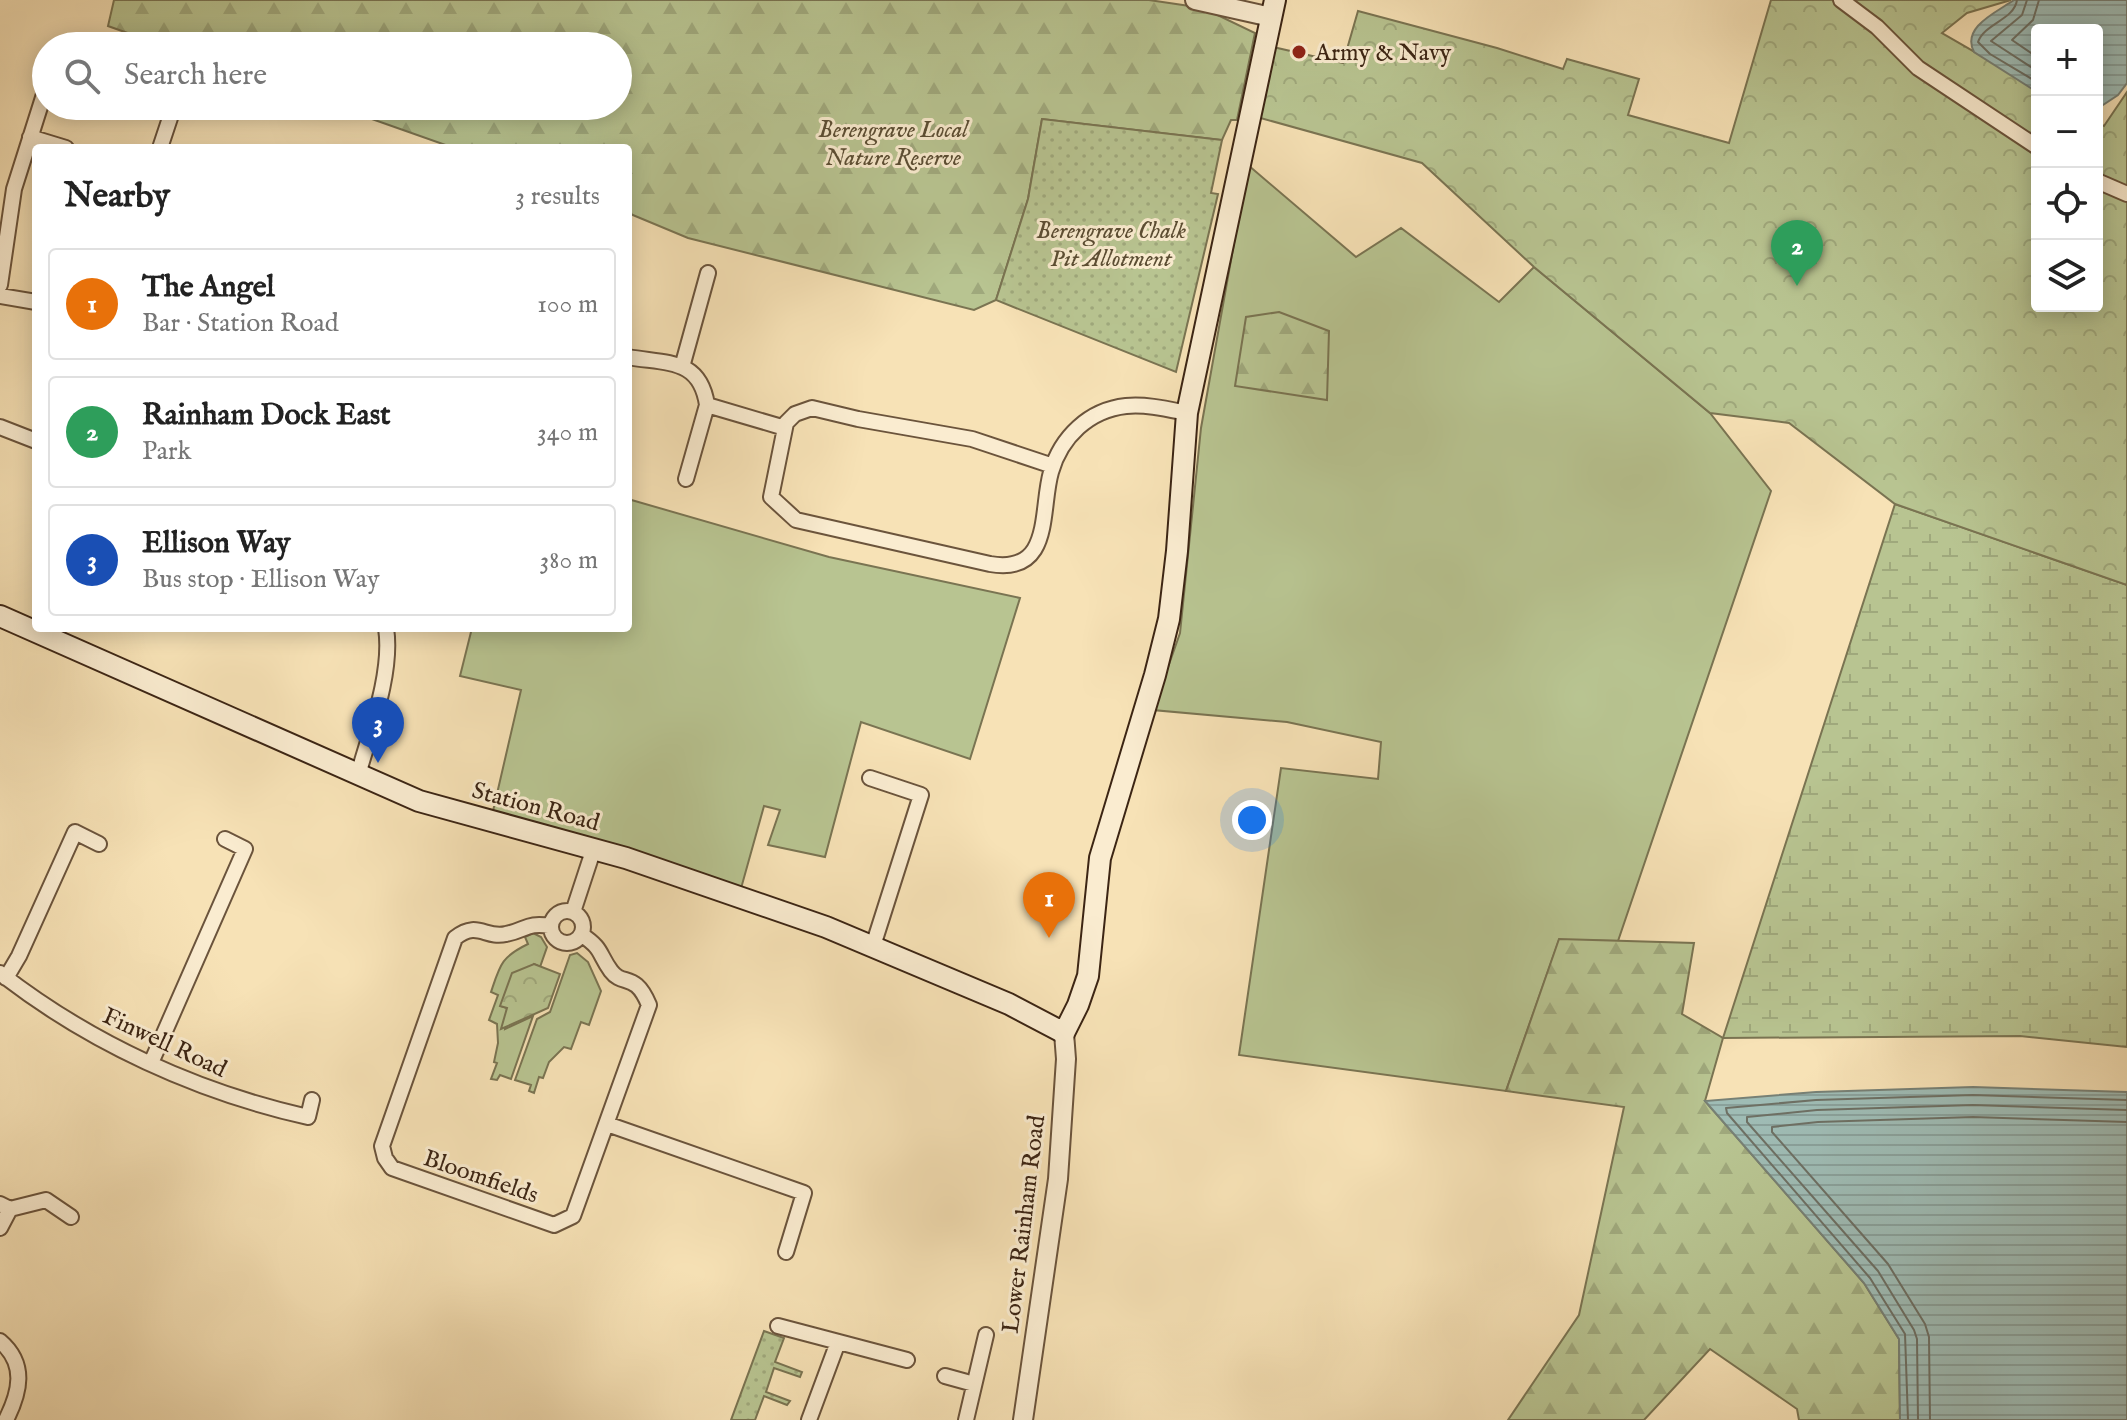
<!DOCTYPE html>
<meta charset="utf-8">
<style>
body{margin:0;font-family:"IM FELL English",serif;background:#f6f6f6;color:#222}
.controls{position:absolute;right:24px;top:24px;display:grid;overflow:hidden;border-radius:8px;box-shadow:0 4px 20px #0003}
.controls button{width:72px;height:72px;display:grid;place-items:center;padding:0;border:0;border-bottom:2px solid #e0e0e0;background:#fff;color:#222;font:40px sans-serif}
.you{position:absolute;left:1252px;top:820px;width:28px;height:28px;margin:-20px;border:6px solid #fff;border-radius:50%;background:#1a73e8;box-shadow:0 0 0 12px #1a73e833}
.badge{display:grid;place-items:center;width:52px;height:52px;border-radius:50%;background:#b45309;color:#fff;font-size:26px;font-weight:700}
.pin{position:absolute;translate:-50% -66px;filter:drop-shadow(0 2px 4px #0008)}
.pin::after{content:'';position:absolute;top:42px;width:28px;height:24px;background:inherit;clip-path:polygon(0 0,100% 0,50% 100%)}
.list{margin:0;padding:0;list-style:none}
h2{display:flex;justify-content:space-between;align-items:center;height:104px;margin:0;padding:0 32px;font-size:34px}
h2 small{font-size:26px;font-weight:400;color:#767676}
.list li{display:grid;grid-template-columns:52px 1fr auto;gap:24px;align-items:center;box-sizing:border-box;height:112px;margin:0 16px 16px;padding:0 16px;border:2px solid #e0e0e0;border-radius:8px}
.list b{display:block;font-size:30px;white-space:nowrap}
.list p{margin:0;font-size:26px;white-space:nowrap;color:#767676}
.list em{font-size:26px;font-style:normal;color:#767676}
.icon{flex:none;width:44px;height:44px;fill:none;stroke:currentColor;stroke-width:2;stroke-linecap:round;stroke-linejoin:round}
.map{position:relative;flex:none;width:2127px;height:1420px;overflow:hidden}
.search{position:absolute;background:#fff;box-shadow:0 4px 20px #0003;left:32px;top:32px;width:600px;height:88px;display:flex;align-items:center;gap:20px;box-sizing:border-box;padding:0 28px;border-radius:44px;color:#767676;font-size:30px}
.panel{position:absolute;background:#fff;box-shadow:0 4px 20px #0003;left:32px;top:144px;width:600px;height:488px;border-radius:8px}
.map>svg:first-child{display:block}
.grass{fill:#b8c491;stroke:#7a7452;stroke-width:2}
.forest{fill:url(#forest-firs);stroke:#7a7452;stroke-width:2}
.wetland{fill:url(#wetland-marsh);stroke:#7a7452;stroke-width:2}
.park{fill:url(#park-crowns);stroke:#7a7452;stroke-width:2}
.garden{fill:url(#garden-dots);stroke:#7a7452;stroke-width:2}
.water{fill:url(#water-rules);stroke:#778075;stroke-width:2}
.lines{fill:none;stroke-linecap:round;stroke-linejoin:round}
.shore{stroke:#6e7064;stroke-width:2}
.minor-casing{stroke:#6b543c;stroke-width:18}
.tertiary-casing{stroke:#6b543c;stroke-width:22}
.secondary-casing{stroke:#3c2514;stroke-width:24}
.minor{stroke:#faecd0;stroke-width:14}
.tertiary{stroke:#faecd0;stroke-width:18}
.secondary{stroke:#faecd0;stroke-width:20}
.poi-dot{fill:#8f2418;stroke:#faecd0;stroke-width:3}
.labels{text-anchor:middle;stroke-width:6;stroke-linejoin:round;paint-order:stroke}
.poi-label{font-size:24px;fill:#3c2514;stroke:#faecd0;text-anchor:start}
.park-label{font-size:24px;font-style:italic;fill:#5b4d33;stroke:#faecd0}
.street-label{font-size:24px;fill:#3c2514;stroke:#faecd0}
</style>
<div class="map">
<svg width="2127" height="1420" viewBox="0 0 2127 1420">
<defs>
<pattern id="forest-firs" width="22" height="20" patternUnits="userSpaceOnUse" patternTransform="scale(2)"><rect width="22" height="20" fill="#b8c491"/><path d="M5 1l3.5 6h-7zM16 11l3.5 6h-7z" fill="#9fa87c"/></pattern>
<pattern id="wetland-marsh" width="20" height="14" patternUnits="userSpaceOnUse" patternTransform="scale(2)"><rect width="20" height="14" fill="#b8c491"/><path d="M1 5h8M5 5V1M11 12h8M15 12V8" fill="none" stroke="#9fa87c"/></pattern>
<pattern id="park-crowns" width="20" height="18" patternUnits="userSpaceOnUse" patternTransform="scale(2)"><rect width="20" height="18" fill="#b8c491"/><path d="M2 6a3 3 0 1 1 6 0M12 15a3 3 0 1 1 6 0" fill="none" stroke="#9fa87c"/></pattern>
<pattern id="garden-dots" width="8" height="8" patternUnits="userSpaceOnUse" patternTransform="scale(2)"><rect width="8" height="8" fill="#b8c491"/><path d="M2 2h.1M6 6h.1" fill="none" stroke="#9fa87c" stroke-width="1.8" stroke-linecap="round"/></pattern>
<pattern id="water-rules" width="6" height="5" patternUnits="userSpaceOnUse" patternTransform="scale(2)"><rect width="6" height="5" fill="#9fbcb5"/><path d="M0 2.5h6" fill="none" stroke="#8aa19b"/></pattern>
</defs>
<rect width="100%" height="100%" fill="#f7e2b6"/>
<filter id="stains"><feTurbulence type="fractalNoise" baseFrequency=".0025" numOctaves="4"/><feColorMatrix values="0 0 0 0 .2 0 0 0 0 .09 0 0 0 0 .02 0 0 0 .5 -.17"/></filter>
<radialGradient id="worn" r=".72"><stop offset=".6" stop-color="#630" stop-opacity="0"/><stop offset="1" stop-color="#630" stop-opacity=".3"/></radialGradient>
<path class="grass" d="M1248 165 1356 257 1401 228 1499 302 1534 267 1710 413 1771 491 1618 941 1559 940 1506 1091 1239 1055 1281 768 1378 779 1381 742 1287 722 1153 710 1180 633 1201 428Z
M628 499 829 557 1020 598 970 759 861 722 825 857 768 845 780 810 764 806 740 892 493 811 521 690 460 676 472 628H628Z
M533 933 541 937 547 947 540 967 534 964 501 1006 507 1008 505 1029 533 1016 511 1079 500 1075 497 1080 491 1079 497 1063 494 1062 498 1043 497 1024 489 1020 498 995 491 992C500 965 501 957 528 944L525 937Z
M577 953 588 962 601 991 589 1025 581 1022 571 1049 564 1047 549 1062 543 1078 539 1077 534 1093 529 1091 531 1085 515 1080 537 1019 550 1012 570 955Z"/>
<path class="forest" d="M114 0H1149L1203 8 1255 33 1237 120H1231L1222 140 1042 119 1028 199 996 300 974 310 688 238 628 213V148H454L335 106H618V46H164L108 26Z
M1279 312 1329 331 1327 400 1235 386 1246 317Z
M1559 939 1694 943 1682 1014 1723 1038 1705 1101 1864 1283 1899 1339 1900 1420H1799L1797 1409 1710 1349 1644 1420H1508L1579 1315 1624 1107 1506 1091Z"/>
<path class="wetland" d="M1895 504 2127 585V1047L2020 1036 1723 1038Z"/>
<path class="park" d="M1771 0H2011L1967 13 1942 33 2037 88V306H2097V122L2104 126 2127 92V585L1895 504 1789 423 1710 413 1534 267 1422 163 1257 117 1273 47 1343 63 1358 11 1497 48 1563 69 1567 59 1639 79 1628 115 1729 143Z
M534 964 560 974 548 1008 501 1029 507 1008 500 1006 512 973Z"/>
<path class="garden" d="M1042 119 1222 140 1211 193 1218 194 1176 372 996 300 1028 199Z
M764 1331 784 1338 775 1362 802 1372 800 1377 774 1368 766 1392 790 1401 787 1405 764 1396 755 1420H731Z"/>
<path class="water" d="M2014 0H2127V83L2118 95 2097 109V30H2037V92L1974 52C1961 27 1997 12 2014 0Z
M1973 1087 2127 1092V1420H1900L1899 1339 1864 1283 1705 1101 1816 1092Z"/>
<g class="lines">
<path class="shore" d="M2017 0C2014 20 1985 23 1978 42L1990 54 2037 82
M2027 0 2022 15 1991 41 2037 71
M2037 57 2012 40 2033 20 2039 0
M1908 1420 1905 1334 1870 1278 1727 1113 1726 1108 1816 1100 1973 1095 2127 1100
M1918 1420 1917 1339 1914 1330 1878 1271 1747 1122V1117L1817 1110 1973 1105 2127 1110
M1930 1420 1929 1337 1925 1324 1888 1264 1772 1132V1127L1818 1122 1973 1117 2127 1122"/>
<g class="minor-casing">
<path id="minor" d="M1841 0 1877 27 1918 68 2037 147
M30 137 66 148
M160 148 174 106
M2097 181 2127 194
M0 285 14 189 46 88
M0 296 36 302
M628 357C667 364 700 358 707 405L785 428
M682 367 708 273
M0 427 36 441
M1053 466 972 439 858 419 812 408 795 414 786 423 771 497 796 520 990 564C1053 575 1040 510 1051 472 1061 437 1089 410 1126 406 1146 404 1167 409 1187 413
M686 479 707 405
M358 775C370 732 393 672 386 628
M870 778 921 795 873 946
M551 927a16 16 0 1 1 32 0a16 16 0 1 1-32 0Z
M573 912 594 848
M551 926C526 922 527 930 506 934 485 939 478 920 455 938L382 1146 385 1158 392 1168 554 1225 573 1216 649 1005C635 971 623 987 611 971 598 953 603 949 582 935
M0 973C90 1043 197 1092 308 1117L312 1100
M6 978 19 956 75 832 99 844
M151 1063 245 849 225 839
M607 1124 804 1193 786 1252
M0 1204 10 1209 0 1228
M10 1209 46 1200 71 1217
M778 1326 907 1360
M0 1341C27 1364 20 1392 6 1420
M945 1376 974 1384
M809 1420 838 1342
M966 1420 986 1335"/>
</g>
<g class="tertiary-casing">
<path id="tertiary" d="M1195 0 1271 17
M1023 1420 1058 1179 1066 1059 1064 1033"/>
</g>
<g class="secondary-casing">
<path id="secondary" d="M0 616 419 801 626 858 826 927 1009 1004 1064 1033 1078 1005 1088 976 1100 858 1155 675 1169 619 1177 551 1187 413 1275 0"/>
</g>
<use href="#minor" class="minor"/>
<use href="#tertiary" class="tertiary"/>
<use href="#secondary" class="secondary"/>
</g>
<circle class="poi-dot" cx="1299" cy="52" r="8"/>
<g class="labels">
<g class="poi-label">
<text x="1315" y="60">Army &amp; Navy</text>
</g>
<g class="park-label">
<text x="893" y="137">Berengrave Local<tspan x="893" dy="28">Nature Reserve</tspan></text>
<text x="1111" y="238">Berengrave Chalk<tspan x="1111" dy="28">Pit Allotment</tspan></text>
</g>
<g class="street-label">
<text transform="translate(536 806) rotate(15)" y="8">Station Road</text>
<text transform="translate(165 1042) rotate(25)" y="8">Finwell Road</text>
<text transform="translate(481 1176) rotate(19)" y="8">Bloomfields</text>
<text transform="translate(1023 1224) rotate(-83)" y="8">Lower Rainham Road</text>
</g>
</g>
<rect width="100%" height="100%" filter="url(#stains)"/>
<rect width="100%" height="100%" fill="url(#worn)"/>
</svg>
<div class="controls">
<button>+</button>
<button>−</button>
<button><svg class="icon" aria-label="locate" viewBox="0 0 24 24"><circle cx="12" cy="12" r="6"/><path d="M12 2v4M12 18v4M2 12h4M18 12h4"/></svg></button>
<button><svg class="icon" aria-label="layers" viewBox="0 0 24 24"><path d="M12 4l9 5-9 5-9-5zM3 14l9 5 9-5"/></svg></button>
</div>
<div class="you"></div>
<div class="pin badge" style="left:1049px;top:938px;background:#e8710a">1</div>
<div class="pin badge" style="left:1797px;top:286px;background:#2e9e5b">2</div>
<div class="pin badge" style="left:378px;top:763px;background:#1a4fb4">3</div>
<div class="search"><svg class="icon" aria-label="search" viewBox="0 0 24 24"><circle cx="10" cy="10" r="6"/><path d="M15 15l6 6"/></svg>Search here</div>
<section class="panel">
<h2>Nearby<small>3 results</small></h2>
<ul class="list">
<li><span class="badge" style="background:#e8710a">1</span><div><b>The Angel</b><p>Bar · Station Road</p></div><em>100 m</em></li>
<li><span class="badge" style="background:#2e9e5b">2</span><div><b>Rainham Dock East</b><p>Park</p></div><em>340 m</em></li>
<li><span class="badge" style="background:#1a4fb4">3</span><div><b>Ellison Way</b><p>Bus stop · Ellison Way</p></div><em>380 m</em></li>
</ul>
</section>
</div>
